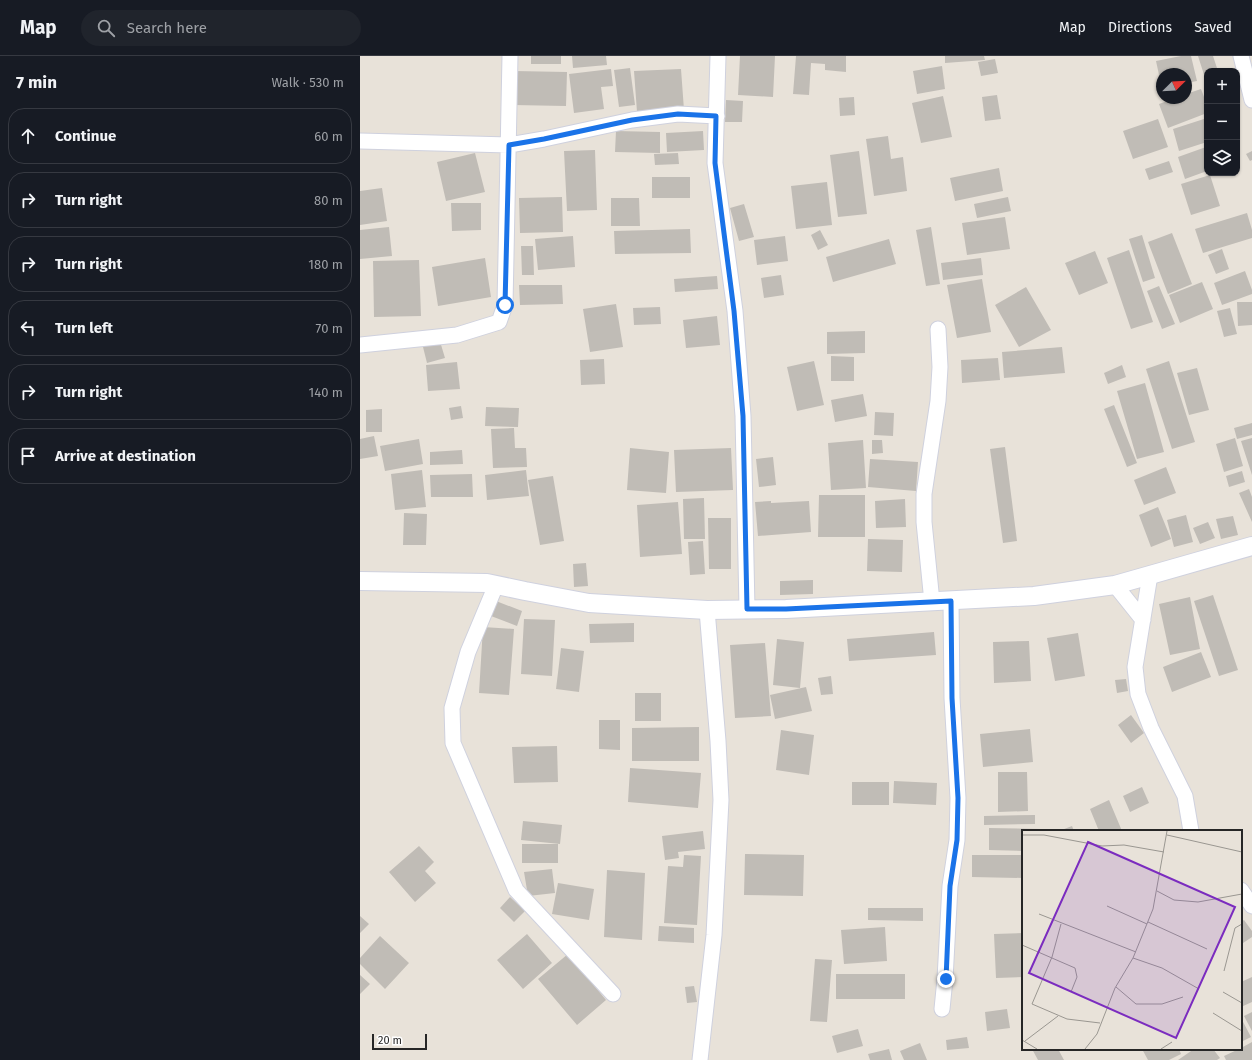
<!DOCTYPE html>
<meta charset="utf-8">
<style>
body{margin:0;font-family:"Fira Sans",sans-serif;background:#20242c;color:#f1f3f6}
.controls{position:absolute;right:12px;top:12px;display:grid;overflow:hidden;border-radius:8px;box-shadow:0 1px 3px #0004}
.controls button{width:36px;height:36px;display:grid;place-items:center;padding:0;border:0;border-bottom:1px solid #363941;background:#171b24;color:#f1f3f6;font:20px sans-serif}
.compass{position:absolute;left:796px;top:12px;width:36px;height:36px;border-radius:50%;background:#171b24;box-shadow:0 1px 3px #0004;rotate:66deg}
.scale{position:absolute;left:12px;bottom:10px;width:55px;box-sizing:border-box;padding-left:4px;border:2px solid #262626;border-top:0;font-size:11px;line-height:14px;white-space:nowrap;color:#262626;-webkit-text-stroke:3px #fff;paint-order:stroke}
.stop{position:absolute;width:12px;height:12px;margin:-9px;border:3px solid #1a73e8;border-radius:50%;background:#fff}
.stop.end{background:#1a73e8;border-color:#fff;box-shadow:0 1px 4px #0008}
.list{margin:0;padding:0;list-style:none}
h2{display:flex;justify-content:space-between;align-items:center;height:52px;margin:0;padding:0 16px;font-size:17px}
h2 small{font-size:13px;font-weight:400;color:#9ea1a6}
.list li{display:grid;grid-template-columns:26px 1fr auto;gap:12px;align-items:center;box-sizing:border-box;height:56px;margin:0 8px 8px;padding:0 8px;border:1px solid #363941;border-radius:16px}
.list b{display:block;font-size:15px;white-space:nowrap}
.list em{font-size:13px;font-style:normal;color:#9ea1a6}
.icon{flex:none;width:22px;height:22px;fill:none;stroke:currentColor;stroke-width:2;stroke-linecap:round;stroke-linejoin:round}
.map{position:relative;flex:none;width:892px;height:1004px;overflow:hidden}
header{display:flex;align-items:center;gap:24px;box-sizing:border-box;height:56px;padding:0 20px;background:#171b24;border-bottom:1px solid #363941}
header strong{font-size:19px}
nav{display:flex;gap:22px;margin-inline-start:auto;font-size:14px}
.search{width:280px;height:36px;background:#20242c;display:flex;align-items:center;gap:10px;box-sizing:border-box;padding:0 14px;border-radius:22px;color:#9ea1a6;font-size:15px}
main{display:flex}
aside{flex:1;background:#171b24}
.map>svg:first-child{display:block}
.building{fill:#c0bcb6}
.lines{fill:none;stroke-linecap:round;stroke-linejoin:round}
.minor-casing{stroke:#cfd1de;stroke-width:17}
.tertiary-casing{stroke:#cfd1de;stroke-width:20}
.minor{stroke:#fff;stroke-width:15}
.tertiary{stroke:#fff;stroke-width:18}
.route{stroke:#1a73e8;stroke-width:5}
.inset-road{fill:none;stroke:#9a9791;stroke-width:1}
.view{fill:#7b2cbf;fill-opacity:0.15;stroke:#7b2cbf;stroke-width:2}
.inset-edge{fill:none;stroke:#262626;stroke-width:2}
</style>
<header>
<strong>Map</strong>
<div class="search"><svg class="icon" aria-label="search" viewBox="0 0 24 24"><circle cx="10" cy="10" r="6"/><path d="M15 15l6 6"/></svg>Search here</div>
<nav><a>Map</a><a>Directions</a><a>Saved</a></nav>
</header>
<main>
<aside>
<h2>7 min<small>Walk · 530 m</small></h2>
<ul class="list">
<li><svg class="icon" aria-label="ahead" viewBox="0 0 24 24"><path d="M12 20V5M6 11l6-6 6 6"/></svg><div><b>Continue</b></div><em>60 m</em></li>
<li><svg class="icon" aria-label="right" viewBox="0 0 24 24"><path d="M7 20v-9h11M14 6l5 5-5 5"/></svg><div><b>Turn right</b></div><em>80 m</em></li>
<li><svg class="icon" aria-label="right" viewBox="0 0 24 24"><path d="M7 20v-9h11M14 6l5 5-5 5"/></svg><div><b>Turn right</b></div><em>180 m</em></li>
<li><svg class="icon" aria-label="left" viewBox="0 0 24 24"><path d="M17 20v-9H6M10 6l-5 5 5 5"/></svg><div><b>Turn left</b></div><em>70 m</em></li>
<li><svg class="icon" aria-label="right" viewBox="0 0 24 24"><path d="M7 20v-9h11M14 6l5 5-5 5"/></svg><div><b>Turn right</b></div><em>140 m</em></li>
<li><svg class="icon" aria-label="arrive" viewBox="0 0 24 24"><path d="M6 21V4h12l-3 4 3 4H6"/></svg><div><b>Arrive at destination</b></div></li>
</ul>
</aside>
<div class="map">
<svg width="892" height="1004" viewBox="0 0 892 1004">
<rect width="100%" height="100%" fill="#e8e2d9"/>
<path class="building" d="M171 0H201V8H171Z
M212 0H246L247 9 213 12Z
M380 0H415L413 41 378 39Z
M436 0H486V16L465 14V8L451 7 449 39 433 38Z
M585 0H624L625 4 585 7Z
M821 0H831L837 25 826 27V18H802L801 28 796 5Z
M838 0H853L858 15H847V28Z
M635 3 638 17 621 20 618 6Z
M582 10 585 33 557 38 553 15Z
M270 12 275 49 259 51 254 14Z
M251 13 253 30 241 31 244 53 214 57 209 18Z
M321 13 324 54 277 56 274 15Z
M154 15 207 16 206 50 153 49Z
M841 33 847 49V57L808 72 799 48 816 42H826V38Z
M637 39 641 63 625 65 622 41Z
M583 40 592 81 561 87 552 47Z
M494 41 495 59 480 60 479 42Z
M366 44 383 45 382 66H365Z
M847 62V86L819 95 813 73Z
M798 63 808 91 773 103 763 75Z
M256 75 300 76V97L255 96Z
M343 75 344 94 307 96 306 77Z
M528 80 531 103 543 101 547 135 514 140 506 83Z
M846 91 847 94V115L825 123 818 101Z
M235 94 237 154 207 155 204 95Z
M499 95 507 158 478 161 470 99Z
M892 95V104L890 105 886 98Z
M115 97 125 136 86 145 77 106Z
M318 97 319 108 295 109 294 98Z
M809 105 813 116 789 124 785 113Z
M639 112 643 135 595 145 590 122Z
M850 119 860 150 831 159 821 128Z
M292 121H330V142H292Z
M467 126 472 169 436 173 431 130Z
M22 132 27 165 0 169V135Z
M202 141 203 176 160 177 159 142Z
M648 141 651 155 617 162 614 148Z
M251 142H279L280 170H251Z
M91 147H121V174L92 175Z
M384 148 394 181 379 185 370 152Z
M887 157 892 174V182L843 197 835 173Z
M645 161 650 193 607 199 602 167Z
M29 171 32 200 0 203V174Z
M571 171 580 228 566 230 556 174Z
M330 173 331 197 255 198 254 175Z
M460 174 468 189 458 194 451 179Z
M812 177 832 228 808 238 788 186Z
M782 179 795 222 783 226 769 183Z
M213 180 215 211 178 214 175 183Z
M425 180 428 205 397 209 394 184Z
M529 183 536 208 473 226 466 201Z
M161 190H173L174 219H162Z
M862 193 869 213 856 218 848 199Z
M769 194 793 266 771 273 747 202Z
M735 195 748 227 719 239 705 207Z
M125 202 131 241 78 250 72 211Z
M621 202 623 219 583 224 581 207Z
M59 204 61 260 14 261 13 205Z
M885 215 892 234V238L862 249 854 227Z
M421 219 424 239 404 242 401 222Z
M357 220 358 233 315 236 314 223Z
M622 223 631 276 597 282 587 229Z
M842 226 853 253 820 267 809 239Z
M159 229H202L203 248 160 249Z
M799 230 815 268 802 273 787 235Z
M666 231 691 274 659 291 635 249Z
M877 246H892V269L878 270Z
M256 248 263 291 230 296 223 253Z
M300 251 301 268 274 269 273 252Z
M870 252 877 278 864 281 857 255Z
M357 260 360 289 326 292 323 264Z
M505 275V297L467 298V276Z
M79 282 85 302 67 307 62 287Z
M702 291 705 317 644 322 642 296Z
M471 300 494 301V325H471Z
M638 302 640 324 602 327 601 304Z
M244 303 245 328 221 329 220 304Z
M454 305 464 349 437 355 427 311Z
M809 305 835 386 812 393 786 313Z
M97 306 100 333 68 335 66 309Z
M762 309 766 321 748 328 744 317Z
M837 312 849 354 829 359 817 317Z
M785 327 804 396 777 403 757 335Z
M503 338 507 360 475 366 471 344Z
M754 349 777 407 767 411 744 353Z
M101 350 103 362 91 364 89 352Z
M126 351 159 352 158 371 125 370Z
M22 353V376H6V354Z
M515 356 534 357 533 380 514 379Z
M892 367V379L877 383 874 372Z
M154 372 155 392H166L167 411 133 412 131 373Z
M14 380 18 400 0 403V383Z
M875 382 883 410 864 416 856 388Z
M892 382V419L881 385Z
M59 383 63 408 25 415 20 390Z
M503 384 506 432 471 434 468 387Z
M512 384H522L523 397 512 398Z
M645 391 657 485 643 487 630 393Z
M270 392 309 396 306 437 267 434Z
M371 392 373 434 316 436 314 394Z
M102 394 103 408 70 409V396Z
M413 401 416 429 399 431 396 403Z
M510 403 558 406 556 435 508 431Z
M806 411 816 437 784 449 774 424Z
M62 414 66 451 35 454 31 418Z
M166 414 169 440 127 444 125 419Z
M882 415 885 426 869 431 866 420Z
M112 418 113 441H71L70 419Z
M193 420 204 485 180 489 168 424Z
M889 433 892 441V466L879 437Z
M459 439H505V481H458Z
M344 442 345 483H324L323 443Z
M545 443 546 471 516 472 515 445Z
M411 445V447L449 445 451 476 398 480 395 446Z
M318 446 322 498 280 501 277 449Z
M798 451 811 483 791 491 779 459Z
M44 457 67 458 66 489H43Z
M826 459 833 486 814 491 807 464Z
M873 460 878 479 861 483 856 463Z
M348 462H371V513H349Z
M848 466 855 482 840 488 833 472Z
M508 483 543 484 542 516 507 515Z
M343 485 345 518 330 519 328 486Z
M226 507 228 530 214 531 213 508Z
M453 524V538L420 539V525Z
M853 539 878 614 859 620 834 545Z
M830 541 840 593 810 599 799 548Z
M136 545 162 555 157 570 131 560Z
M164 563 195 564 192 620 161 618Z
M274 567V586L230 587 229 568Z
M123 571 154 573 149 639 119 637Z
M574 576 576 599 489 605 487 583Z
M718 577 725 620 695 625 687 582Z
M417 583 444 586 440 632 413 629Z
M669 585 671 625 634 627 633 586Z
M405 587 411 660 375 662 370 589Z
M201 592 224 595 219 636 196 633Z
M841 596 851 621 812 636 803 611Z
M471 620 473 638 461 639 458 622Z
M766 623 768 635 757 637 755 624Z
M446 631 452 655 415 663 410 639Z
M275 637H301V665H275Z
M771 659 784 677 771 687 758 669Z
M239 664H260V694L239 693Z
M339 671V705H272V672Z
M670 673 673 706 623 711 620 678Z
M421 674 454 679 449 719 416 714Z
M197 690 198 726 154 727 152 691Z
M270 712 341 717 338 752 268 746Z
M638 716H667L668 755 638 756Z
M534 725 577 727 576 749 533 747Z
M492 726H529V749H492Z
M782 731 789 747 770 756 763 740Z
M749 744 762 775H739L730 753Z
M675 759V768L624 769V760Z
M163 765 202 769 200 788 161 784Z
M712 770 714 775H699Z
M629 772 681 773V775H663V795L629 794Z
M343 775 345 793 318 796 319 802 305 804 302 780Z
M162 788H198V807H162Z
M59 790 74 806 65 815 76 827 55 846 29 816Z
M385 798 444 799 443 840 384 839Z
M324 799 341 800 337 869 304 867 308 810 323 811Z
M612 799H663V822L612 821Z
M192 813 195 837 168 840 164 816Z
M247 814 285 817 282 884 244 881Z
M198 827 234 833 229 864 192 858Z
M150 841 165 855 154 866 140 852Z
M508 852H563V865L508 864Z
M0 860 9 868 0 877Z
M884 864 892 875V881L883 887 881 885V866Z
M299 870 334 872V887L298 885Z
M525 871 527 905 484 908 481 874Z
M663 877V921L636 922 634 878Z
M167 878 192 907 163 933 137 904Z
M20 880 49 907 25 933 0 908V902Z
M208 898 246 944 217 969 178 923Z
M455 903 472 904 467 966 450 965Z
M476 918H545V943H476Z
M0 919 10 928 0 938Z
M892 921V946L881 951V926Z
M334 930 337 946 327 947 325 931Z
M647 953 650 972 627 975 625 956Z
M892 956V975L884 960Z
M881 962 891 981 881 986Z
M498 973 503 990 477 997 472 980Z
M607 981 609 992 587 994 586 984Z
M892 986V1004H866L864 1000 879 993H881V992Z
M560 987 567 1004H544L540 995Z
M529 993 532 1004H510L508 998Z
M672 993H698L704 1004H678Z
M782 993H819L821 998 809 1004H788Z
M834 993H853L860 1002 857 1004H818Z"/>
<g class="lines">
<g class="minor-casing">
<path id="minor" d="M358 0 355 107 375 255 383 360 387 553
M881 0 892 44
M0 85 149 89 184 83 272 64 318 58 357 60
M0 289 97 279 139 266 145 249 150 0
M790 519 775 611 778 638 791 672 825 740 831 775
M136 529 108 596 92 652 93 687 156 834 253 938
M755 529 783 564
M572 546 564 466V438L578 345 580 311 578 273
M881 834 892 850
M582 953 585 923 590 830 597 784 598 742 592 642 591 545
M340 1004 354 879 361 744 358 685 347 554"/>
</g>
<g class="tertiary-casing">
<path id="tertiary" d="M0 525 127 527 165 535 229 547 347 554 426 553 674 540 755 529 892 490"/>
</g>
<use href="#minor" class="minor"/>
<use href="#tertiary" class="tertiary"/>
</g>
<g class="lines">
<path class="route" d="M145 249 149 89 184 83 272 64 318 58 356 60 355 107 374 255 383 360 387 553H426L591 545 592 642 598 742 597 784 590 830 586 923"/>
</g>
<g transform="translate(662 774)">
<rect width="220" height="220" fill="#e8e2d9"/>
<path class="inset-road" d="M0 5H22L80 16 102 15 142 22M145 5 220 22M135 61 152 70 176 72 220 64M85 76 125 94M17 84 114 122M126 92 185 119M39 94 30 127 10 174 45 189 78 193M0 115 53 138 55 147 49 162M111 128 140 138 177 159M202 141 213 98 220 94M94 157 114 174H140L161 167M201 162 220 173M191 183 220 201M0 210 15 219M3 211 36 186M63 219 75 204 93 158 111 128 131 79 145 1M139 219 150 212"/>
<path class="view" d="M66 12 213 77 154 208 7 143Z"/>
<rect width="220" height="220" class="inset-edge"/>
</g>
</svg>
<div class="controls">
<button>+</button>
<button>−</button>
<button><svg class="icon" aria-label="layers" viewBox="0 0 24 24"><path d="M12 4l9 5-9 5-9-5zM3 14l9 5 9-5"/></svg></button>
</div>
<svg class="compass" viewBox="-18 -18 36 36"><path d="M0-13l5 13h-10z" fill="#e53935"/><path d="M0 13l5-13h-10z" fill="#9ea1a6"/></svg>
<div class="scale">20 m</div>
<div class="stop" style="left:145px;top:249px"></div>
<div class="stop end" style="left:586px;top:923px"></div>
</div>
</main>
